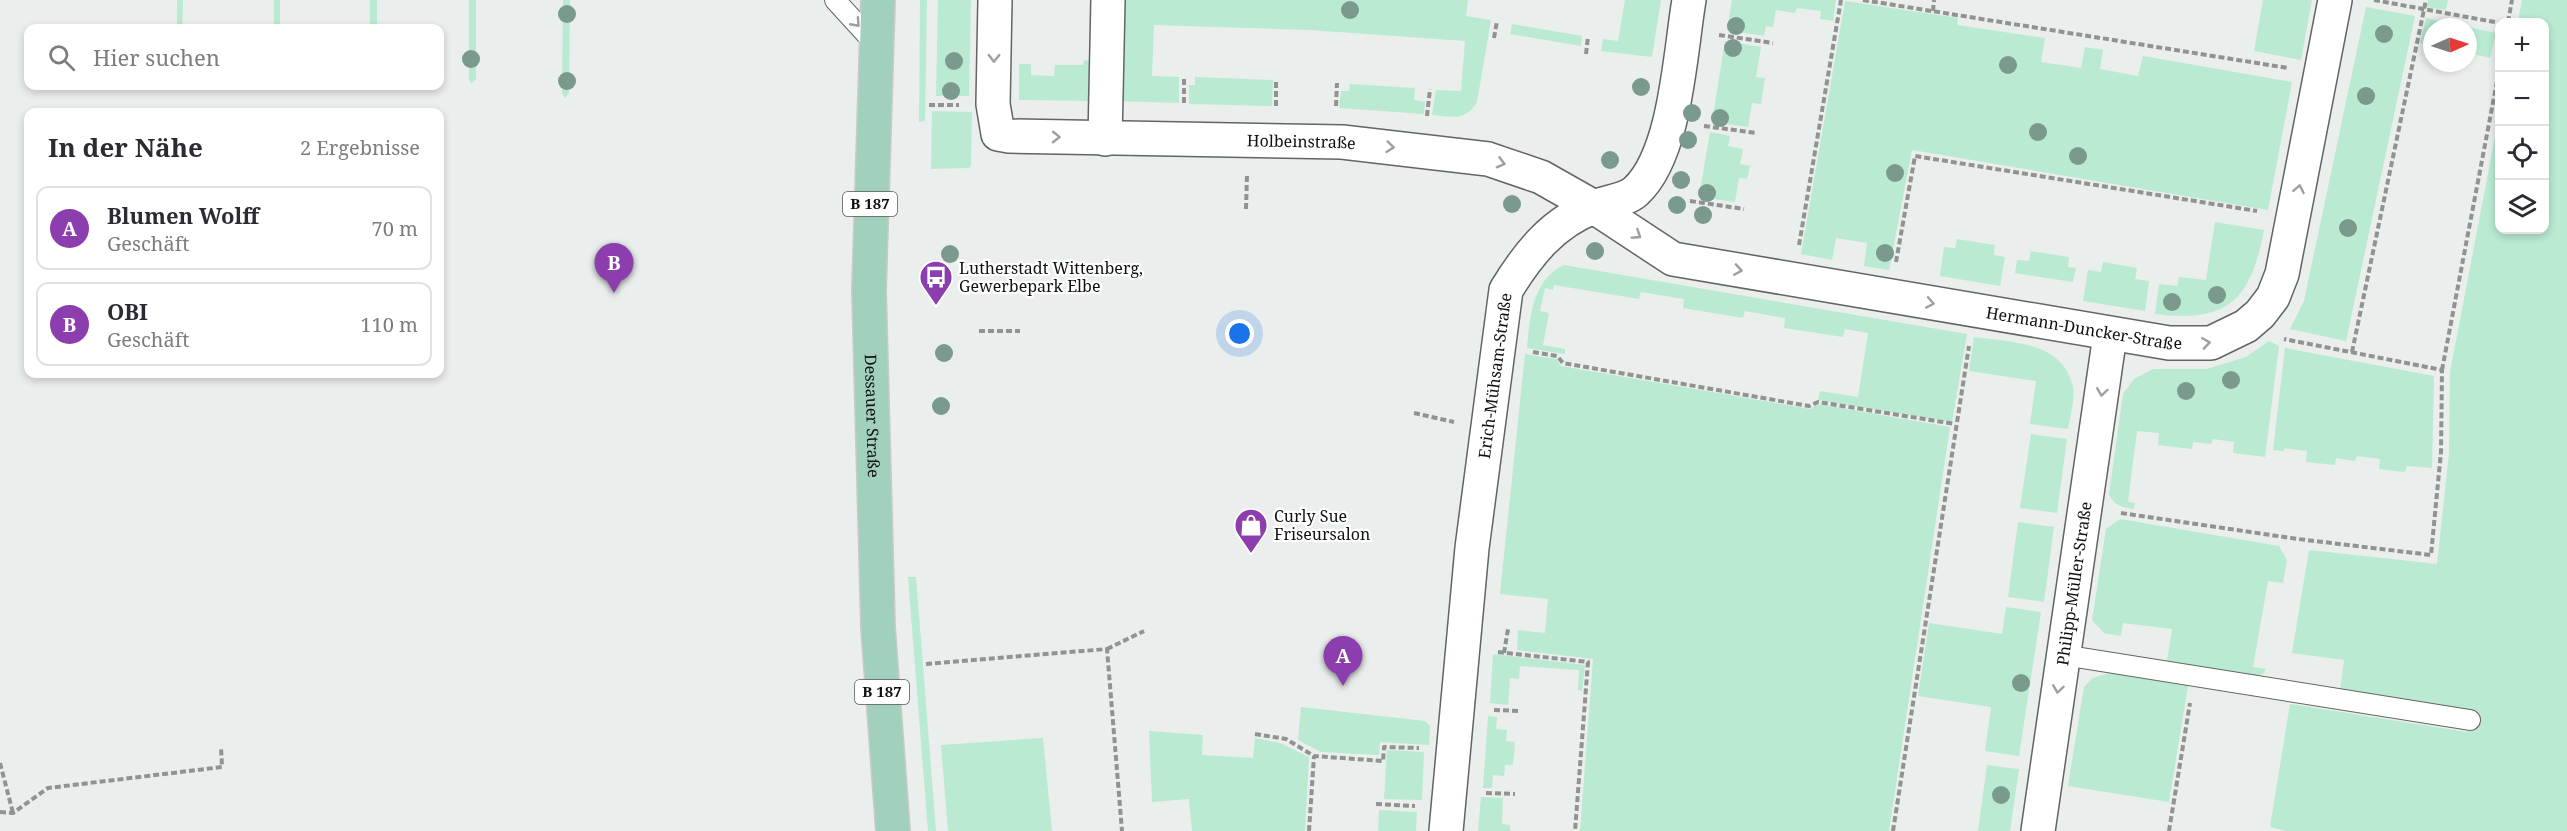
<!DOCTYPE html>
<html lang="de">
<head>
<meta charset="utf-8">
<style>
  :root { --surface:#fff; --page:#f7f7f7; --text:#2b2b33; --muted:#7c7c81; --line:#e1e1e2; --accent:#8c3dae }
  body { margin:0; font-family:"Noto Serif",serif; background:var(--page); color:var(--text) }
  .controls { position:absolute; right:18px; top:18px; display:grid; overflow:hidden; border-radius:12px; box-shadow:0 3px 9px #0003 }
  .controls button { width:54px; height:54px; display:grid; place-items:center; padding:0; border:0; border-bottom:2px solid var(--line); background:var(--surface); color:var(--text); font:30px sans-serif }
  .compass { position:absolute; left:2423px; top:18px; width:54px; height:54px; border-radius:50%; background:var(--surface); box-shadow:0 3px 9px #0003; rotate:87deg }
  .you { position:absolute; left:1240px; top:334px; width:21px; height:21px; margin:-15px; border:4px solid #fff; border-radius:50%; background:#1a73e8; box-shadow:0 0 0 9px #1a73e833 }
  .badge { display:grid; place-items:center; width:39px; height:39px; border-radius:50%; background:var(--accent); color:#fff; font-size:20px; font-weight:700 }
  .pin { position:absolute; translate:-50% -50px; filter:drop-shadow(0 2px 3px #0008) }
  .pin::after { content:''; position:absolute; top:32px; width:21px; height:18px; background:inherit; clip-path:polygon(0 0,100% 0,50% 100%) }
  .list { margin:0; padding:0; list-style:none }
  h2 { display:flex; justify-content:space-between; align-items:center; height:78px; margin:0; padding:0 24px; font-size:26px }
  h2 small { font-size:20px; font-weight:400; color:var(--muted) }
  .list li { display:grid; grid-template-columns:39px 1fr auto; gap:18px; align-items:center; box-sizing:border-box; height:84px; margin:0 12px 12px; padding:0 12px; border:2px solid var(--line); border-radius:12px }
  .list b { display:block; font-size:22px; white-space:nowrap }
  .list p { margin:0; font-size:20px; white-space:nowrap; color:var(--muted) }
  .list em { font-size:20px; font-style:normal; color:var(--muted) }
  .icon { flex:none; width:33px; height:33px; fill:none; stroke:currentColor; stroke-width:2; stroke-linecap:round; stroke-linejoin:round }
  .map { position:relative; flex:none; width:2567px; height:831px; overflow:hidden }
  .search { position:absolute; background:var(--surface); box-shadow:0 3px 9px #0003; left:24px; top:24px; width:420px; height:66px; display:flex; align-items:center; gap:15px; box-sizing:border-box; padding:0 21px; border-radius:12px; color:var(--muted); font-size:22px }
  .panel { position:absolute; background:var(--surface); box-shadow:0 3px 9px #0003; left:24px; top:108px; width:420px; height:270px; border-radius:12px }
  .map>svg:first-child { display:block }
  .green { fill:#baead2 }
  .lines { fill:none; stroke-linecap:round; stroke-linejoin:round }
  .service-casing { stroke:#626563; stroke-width:22 }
  .minor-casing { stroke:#626563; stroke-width:36 }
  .primary-casing { stroke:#cacaca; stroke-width:36 }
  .path { stroke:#919392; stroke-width:4; stroke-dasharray:6 3; stroke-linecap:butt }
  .service { stroke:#fff; stroke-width:20 }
  .minor { stroke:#fff; stroke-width:33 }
  .primary { stroke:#a1d0bc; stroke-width:33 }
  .tree { fill:#7b9a8e }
  .oneway { stroke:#9f9f9f }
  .labels { text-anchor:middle; stroke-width:4.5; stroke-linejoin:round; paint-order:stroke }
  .shield { fill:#fff; stroke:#575858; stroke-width:1.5 }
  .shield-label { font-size:15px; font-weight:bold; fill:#0f1010 }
  .street-label { font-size:16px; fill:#0f1010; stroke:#fff }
  .poi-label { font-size:16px; fill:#0f1010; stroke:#fff; text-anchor:start }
</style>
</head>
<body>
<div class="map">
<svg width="2567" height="831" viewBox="0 0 2567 831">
  <rect width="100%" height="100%" fill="#eaeeec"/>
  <g class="green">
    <polygon points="177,0 183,0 182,28 177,28"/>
    <rect x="274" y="0" width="6" height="28"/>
    <rect x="370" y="0" width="7" height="28"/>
    <polygon points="469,0 476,0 476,79 471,84 469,79"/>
    <polygon points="563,0 570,0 569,93 565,98 562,93"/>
    <polygon points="920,0 927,0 925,121 919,122"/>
    <polygon points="938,0 971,0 969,96 936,96"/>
    <path d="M1117 0H1468L1466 16 1491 20 1477 102C1466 121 1452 117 1432 115L1436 90 1461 91 1465 41 1310 30 1154 25 1152 76 1179 77V103L1115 101Z"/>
    <polygon points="1625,0 1661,0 1652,57 1601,51 1603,39 1618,41"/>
    <polygon points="1732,0 1836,0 1833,21 1820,19 1821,11 1797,8 1795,13 1776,10 1773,27 1766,26 1764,36 1727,30"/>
    <polygon points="2263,0 2312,0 2301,60 2254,51"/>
    <polygon points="2428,0 2448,0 2446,10 2427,7"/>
    <polygon points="2522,0 2567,0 2567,831 2286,831 2270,827 2290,704 2467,732 2471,714 2340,691 2344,660 2292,653 2309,550 2437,564 2449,453 2450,372 2499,116 2500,230 2544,230 2544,22 2518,22"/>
    <polygon points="1845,1 1958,18 1957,25 2045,38 2041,62 2081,68 2085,47 2103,50 2100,69 2138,76 2143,56 2292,82 2268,210 1912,150 1889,270 1864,266 1867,243 1836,238 1832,260 1801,254"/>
    <polygon points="2366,7 2415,16 2346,341 2290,329 2304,301"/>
    <polygon points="2426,18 2496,33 2490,58 2468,53 2468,27 2432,27 2432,46 2420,43"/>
    <polygon points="1512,24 1582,36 1581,46 1510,34"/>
    <polygon points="1725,41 1761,47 1756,77 1765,78 1761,104 1752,103 1748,127 1712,122"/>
    <polygon points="1084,60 1090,61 1090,101 1019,100 1019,64 1031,64 1031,75 1054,76 1055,65 1083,65"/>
    <polygon points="1195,77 1273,80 1272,106 1189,104 1189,85 1195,85"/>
    <polygon points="1350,84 1415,88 1414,100 1425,102 1424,114 1339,108 1341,91 1349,91"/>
    <polygon points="932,111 972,112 971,165 969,168 931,169"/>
    <polygon points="1710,132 1730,136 1728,146 1743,149 1740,164 1750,166 1747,179 1739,178 1735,202 1699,197"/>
    <path d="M2215 222 2264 230C2251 300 2228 323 2155 314L2159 284 2177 286 2179 277 2206 280Z"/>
    <polygon points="1957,239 1995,245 1994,255 2005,257 2000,286 1940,276 1944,247 1955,248"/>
    <polygon points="2031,251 2069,257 2068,267 2076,268 2073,282 2015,273 2017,260 2029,261"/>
    <polygon points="2103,262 2137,268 2135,279 2149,281 2145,311 2083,301 2088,270 2101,272"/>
    <path d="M1564 265 1967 334 1952 422 1818 400 1820 391 1858 397 1868 333 1845 329 1843 337 1784 328 1785 318 1745 311 1743 318 1683 308 1684 299 1641 292 1639 299 1554 285 1553 290 1545 288 1540 311 1549 313 1543 345 1565 349V354L1527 348C1530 317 1532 280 1564 265Z"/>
    <path d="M1974 337C2011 342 2065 342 2073 388 2075 400 2070 417 2068 429L2030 424 2036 381 1969 371Z"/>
    <path d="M2269 341 2279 346 2265 457 2233 453 2234 442 2213 439 2211 444 2193 442 2192 449 2158 445 2159 433 2137 431 2128 502 2135 503 2134 509C2122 507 2114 506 2109 494L2123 394 2134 379 2153 369H2207L2246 357Z"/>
    <polygon points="2285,348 2434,376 2432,468 2407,466 2405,472 2379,469 2380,459 2357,456 2355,461 2336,458 2335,465 2306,462 2307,451 2285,448 2283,451 2273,450"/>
    <polygon points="1525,354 1556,359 1561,366 1810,409 1818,404 1950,427 1889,831 1580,831 1593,659 1517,650 1518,630 1545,633 1548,599 1500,594"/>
    <polygon points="2031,434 2067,439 2057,513 2020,508"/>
    <polygon points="2120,519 2279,546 2287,560 2283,583 2268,581 2253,667 2266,669 2263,674 2252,676 2167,661 2172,629 2123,623 2121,636 2104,633 2092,620 2106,529"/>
    <polygon points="2018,522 2054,527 2044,602 2008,597"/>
    <polygon points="908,577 916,577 936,831 928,831"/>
    <polygon points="2006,607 2041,612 2019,756 1985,751 1991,707 1918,696 1929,623 2002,634"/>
    <polygon points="1493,654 1585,665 1582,691 1578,690 1579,670 1520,666 1519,679 1510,678 1508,705 1490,703"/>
    <polygon points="2110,673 2188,686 2169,802 2068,786 2084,687 2093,678"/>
    <polygon points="1301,707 1425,721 1430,726 1429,745 1380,742 1379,755 1321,752 1298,740"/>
    <polygon points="1488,716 1497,717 1496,729 1507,730 1506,741 1515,742 1513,765 1505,765 1504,776 1493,775 1492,788 1483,788"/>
    <polygon points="1149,731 1203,735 1202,755 1253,758 1255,738 1280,743 1309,757 1305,831 1192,831 1189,799 1152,802"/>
    <polygon points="1043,738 1052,831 948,831 941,745"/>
    <polygon points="1387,750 1424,752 1422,800 1384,799"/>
    <polygon points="1987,765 2019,769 2010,831 1978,831"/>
    <polygon points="1481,797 1503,798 1502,824 1510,825 1510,831 1478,831"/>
    <polygon points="1379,810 1417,812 1416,831 1378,831"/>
  </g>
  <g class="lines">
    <defs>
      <g id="service">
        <polyline points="835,0 877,46"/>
        <polyline points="2063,655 2470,720"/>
      </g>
      <g id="minor">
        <path id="s1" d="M995 0 993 104 998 134 1009 136 1342 142 1488 159 1541 177 1594 207 1673 259 2169 343H2211L2246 326 2260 314 2273 297 2282 274 2335 0"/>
        <polyline points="1105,139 1108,0"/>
        <path id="s2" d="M1446 831 1472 548 1506 290C1528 254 1553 222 1594 207 1606 202 1627 200 1636 191 1676 154 1680 53 1689 0"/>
        <path id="s3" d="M2038 831 2110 335"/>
      </g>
      <g id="primary">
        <path id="s4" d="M878 0 869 290 878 627 893 831"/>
      </g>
    </defs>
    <use href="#service" class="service-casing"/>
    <use href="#minor" class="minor-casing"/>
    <use href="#primary" class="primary-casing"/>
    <g class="path">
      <polyline points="1863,0 2288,68"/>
      <polyline points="2374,0 2500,23"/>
      <polyline points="1933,11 1934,0"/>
      <polyline points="2508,22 2512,0"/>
      <polyline points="1719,35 1773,43"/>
      <polyline points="1494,38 1497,21"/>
      <polyline points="1586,54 1588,37"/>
      <polyline points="1184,103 1184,77"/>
      <polyline points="929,105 959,105"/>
      <polyline points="1276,106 1276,80"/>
      <polyline points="1336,106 1337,83"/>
      <polyline points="1427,116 1430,89"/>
      <polyline points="1704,126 1757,133"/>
      <polyline points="1690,201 1744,209"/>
      <polyline points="1246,209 1247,175"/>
      <polyline points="1799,245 1841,0"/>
      <polyline points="1896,262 1915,156 2257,211"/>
      <polyline points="979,331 1020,331"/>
      <polyline points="1533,352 1557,356 1563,363 1809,406 1818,402 1955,424"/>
      <polyline points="2352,352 2426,0"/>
      <polyline points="2442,370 2500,66"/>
      <polyline points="1414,413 1454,422"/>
      <polyline points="2121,513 2298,539 2431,555 2441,452 2442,370 2284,339"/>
      <polyline points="1107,649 1144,631"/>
      <polyline points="1498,652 1588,662 1575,831"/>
      <polyline points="1504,653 1508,629"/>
      <polyline points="926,664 1107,649 1122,831"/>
      <polyline points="1494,710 1520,711"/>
      <polyline points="1255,734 1286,739 1314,756 1383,761 1384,747 1419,748"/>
      <polyline points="0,763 13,813"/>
      <polyline points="1486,793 1515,794"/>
      <polyline points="1376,804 1415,806"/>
      <polyline points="0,812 13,813 48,788 222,767 221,747"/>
      <polyline points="1309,831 1314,756"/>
      <polyline points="1893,831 1969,346"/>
      <polyline points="2169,831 2190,703"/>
    </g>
    <use href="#service" class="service"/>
    <use href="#minor" class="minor"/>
    <use href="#primary" class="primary"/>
  </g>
  <g class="tree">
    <circle cx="1350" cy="10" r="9"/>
    <circle cx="567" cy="14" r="9"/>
    <circle cx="1736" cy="26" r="9"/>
    <circle cx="2384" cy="34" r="9"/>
    <circle cx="1733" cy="48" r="9"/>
    <circle cx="471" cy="59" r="9"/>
    <circle cx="954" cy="61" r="9"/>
    <circle cx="2008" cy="65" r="9"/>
    <circle cx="567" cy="81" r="9"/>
    <circle cx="1641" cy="87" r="9"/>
    <circle cx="951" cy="91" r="9"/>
    <circle cx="2366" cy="96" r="9"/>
    <circle cx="1692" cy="113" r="9"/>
    <circle cx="1720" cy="118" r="9"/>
    <circle cx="2038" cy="132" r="9"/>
    <circle cx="1688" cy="140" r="9"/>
    <circle cx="2078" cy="156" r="9"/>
    <circle cx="1610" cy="160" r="9"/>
    <circle cx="1895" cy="173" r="9"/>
    <circle cx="1681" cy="180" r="9"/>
    <circle cx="1707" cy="193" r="9"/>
    <circle cx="1512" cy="204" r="9"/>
    <circle cx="1677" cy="205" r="9"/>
    <circle cx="1703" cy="215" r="9"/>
    <circle cx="2348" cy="228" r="9"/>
    <circle cx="1595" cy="251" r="9"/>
    <circle cx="1885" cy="253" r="9"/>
    <circle cx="950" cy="254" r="9"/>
    <circle cx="2217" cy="295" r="9"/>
    <circle cx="2172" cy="302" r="9"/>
    <circle cx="944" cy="353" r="9"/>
    <circle cx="2231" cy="380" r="9"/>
    <circle cx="2186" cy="391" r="9"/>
    <circle cx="941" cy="406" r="9"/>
    <circle cx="2021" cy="683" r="9"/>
    <circle cx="2001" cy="795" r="9"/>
  </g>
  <defs><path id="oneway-chevron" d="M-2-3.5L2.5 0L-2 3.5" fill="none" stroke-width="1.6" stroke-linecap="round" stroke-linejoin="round" transform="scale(1.5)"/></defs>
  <g class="oneway">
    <use href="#oneway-chevron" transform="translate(856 23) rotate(48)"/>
    <use href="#oneway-chevron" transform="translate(994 58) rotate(91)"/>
    <use href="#oneway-chevron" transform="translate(1056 137) rotate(1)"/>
    <use href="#oneway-chevron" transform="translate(1390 147) rotate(6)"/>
    <use href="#oneway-chevron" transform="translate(1501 163) rotate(14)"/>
    <use href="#oneway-chevron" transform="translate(2299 189) rotate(-79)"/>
    <use href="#oneway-chevron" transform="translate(1637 235) rotate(33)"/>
    <use href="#oneway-chevron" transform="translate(1738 270) rotate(9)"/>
    <use href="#oneway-chevron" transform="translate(1930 303) rotate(11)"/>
    <use href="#oneway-chevron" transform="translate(2206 343) rotate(-9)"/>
    <use href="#oneway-chevron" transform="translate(2102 392) rotate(98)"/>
    <use href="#oneway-chevron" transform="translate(2058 689) rotate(98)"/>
  </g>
  <defs>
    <symbol id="bus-pin" viewBox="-11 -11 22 30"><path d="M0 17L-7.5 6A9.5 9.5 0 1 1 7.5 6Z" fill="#8c3dae" stroke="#fff"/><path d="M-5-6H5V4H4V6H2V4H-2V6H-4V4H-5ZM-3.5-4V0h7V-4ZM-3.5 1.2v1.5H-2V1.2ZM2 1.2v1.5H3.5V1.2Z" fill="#fff"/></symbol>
    <symbol id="shop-pin" viewBox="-11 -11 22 30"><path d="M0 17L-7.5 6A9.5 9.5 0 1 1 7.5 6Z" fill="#8c3dae" stroke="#fff"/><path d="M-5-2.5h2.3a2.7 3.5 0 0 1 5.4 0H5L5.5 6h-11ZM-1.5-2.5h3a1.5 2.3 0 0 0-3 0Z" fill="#fff"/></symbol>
  </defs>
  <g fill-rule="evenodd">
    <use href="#bus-pin" x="917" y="258" width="38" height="52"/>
    <use href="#shop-pin" x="1232" y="506" width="38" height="52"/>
  </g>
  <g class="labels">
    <g class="shield">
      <rect x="843" y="192" width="54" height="24" rx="4.5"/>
      <rect x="855" y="680" width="54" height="24" rx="4.5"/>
    </g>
    <g class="shield-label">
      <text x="870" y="209">B 187</text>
      <text x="882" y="697">B 187</text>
    </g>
    <g class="street-label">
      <text dy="6" stroke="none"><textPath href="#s1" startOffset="438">Holbeinstraße</textPath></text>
      <text dy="6" stroke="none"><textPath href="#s1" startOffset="1254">Hermann-Duncker-Straße</textPath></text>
      <text dy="6" stroke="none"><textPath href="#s2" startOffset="458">Erich-Mühsam-Straße</textPath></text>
      <text dy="6" stroke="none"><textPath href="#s4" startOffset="416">Dessauer Straße</textPath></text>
      <text dy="6" stroke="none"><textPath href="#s3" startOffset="250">Philipp-Müller-Straße</textPath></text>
    </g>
    <g class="poi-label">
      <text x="959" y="274">Lutherstadt Wittenberg,<tspan x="959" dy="18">Gewerbepark Elbe</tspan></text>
      <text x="1274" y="522">Curly Sue<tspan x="1274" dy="18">Friseursalon</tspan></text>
    </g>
  </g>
</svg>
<div class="controls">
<button>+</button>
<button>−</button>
<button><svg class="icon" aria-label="locate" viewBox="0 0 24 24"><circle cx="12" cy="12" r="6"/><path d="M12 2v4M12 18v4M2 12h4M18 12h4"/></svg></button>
<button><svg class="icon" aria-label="layers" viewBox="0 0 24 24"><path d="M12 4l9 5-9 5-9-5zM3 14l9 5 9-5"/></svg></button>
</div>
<svg class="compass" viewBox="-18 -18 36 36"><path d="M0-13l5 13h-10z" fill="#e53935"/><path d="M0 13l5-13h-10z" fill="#7c7c81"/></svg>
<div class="you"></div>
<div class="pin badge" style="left:1343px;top:686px">A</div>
<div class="pin badge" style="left:614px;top:293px">B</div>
<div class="search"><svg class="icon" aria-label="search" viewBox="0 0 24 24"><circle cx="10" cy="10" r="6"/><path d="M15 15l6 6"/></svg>Hier suchen</div>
<section class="panel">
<h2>In der Nähe<small>2 Ergebnisse</small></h2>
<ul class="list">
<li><span class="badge">A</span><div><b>Blumen Wolff</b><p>Geschäft</p></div><em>70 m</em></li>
<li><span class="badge">B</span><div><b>OBI</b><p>Geschäft</p></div><em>110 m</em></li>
</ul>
</section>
</div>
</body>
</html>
